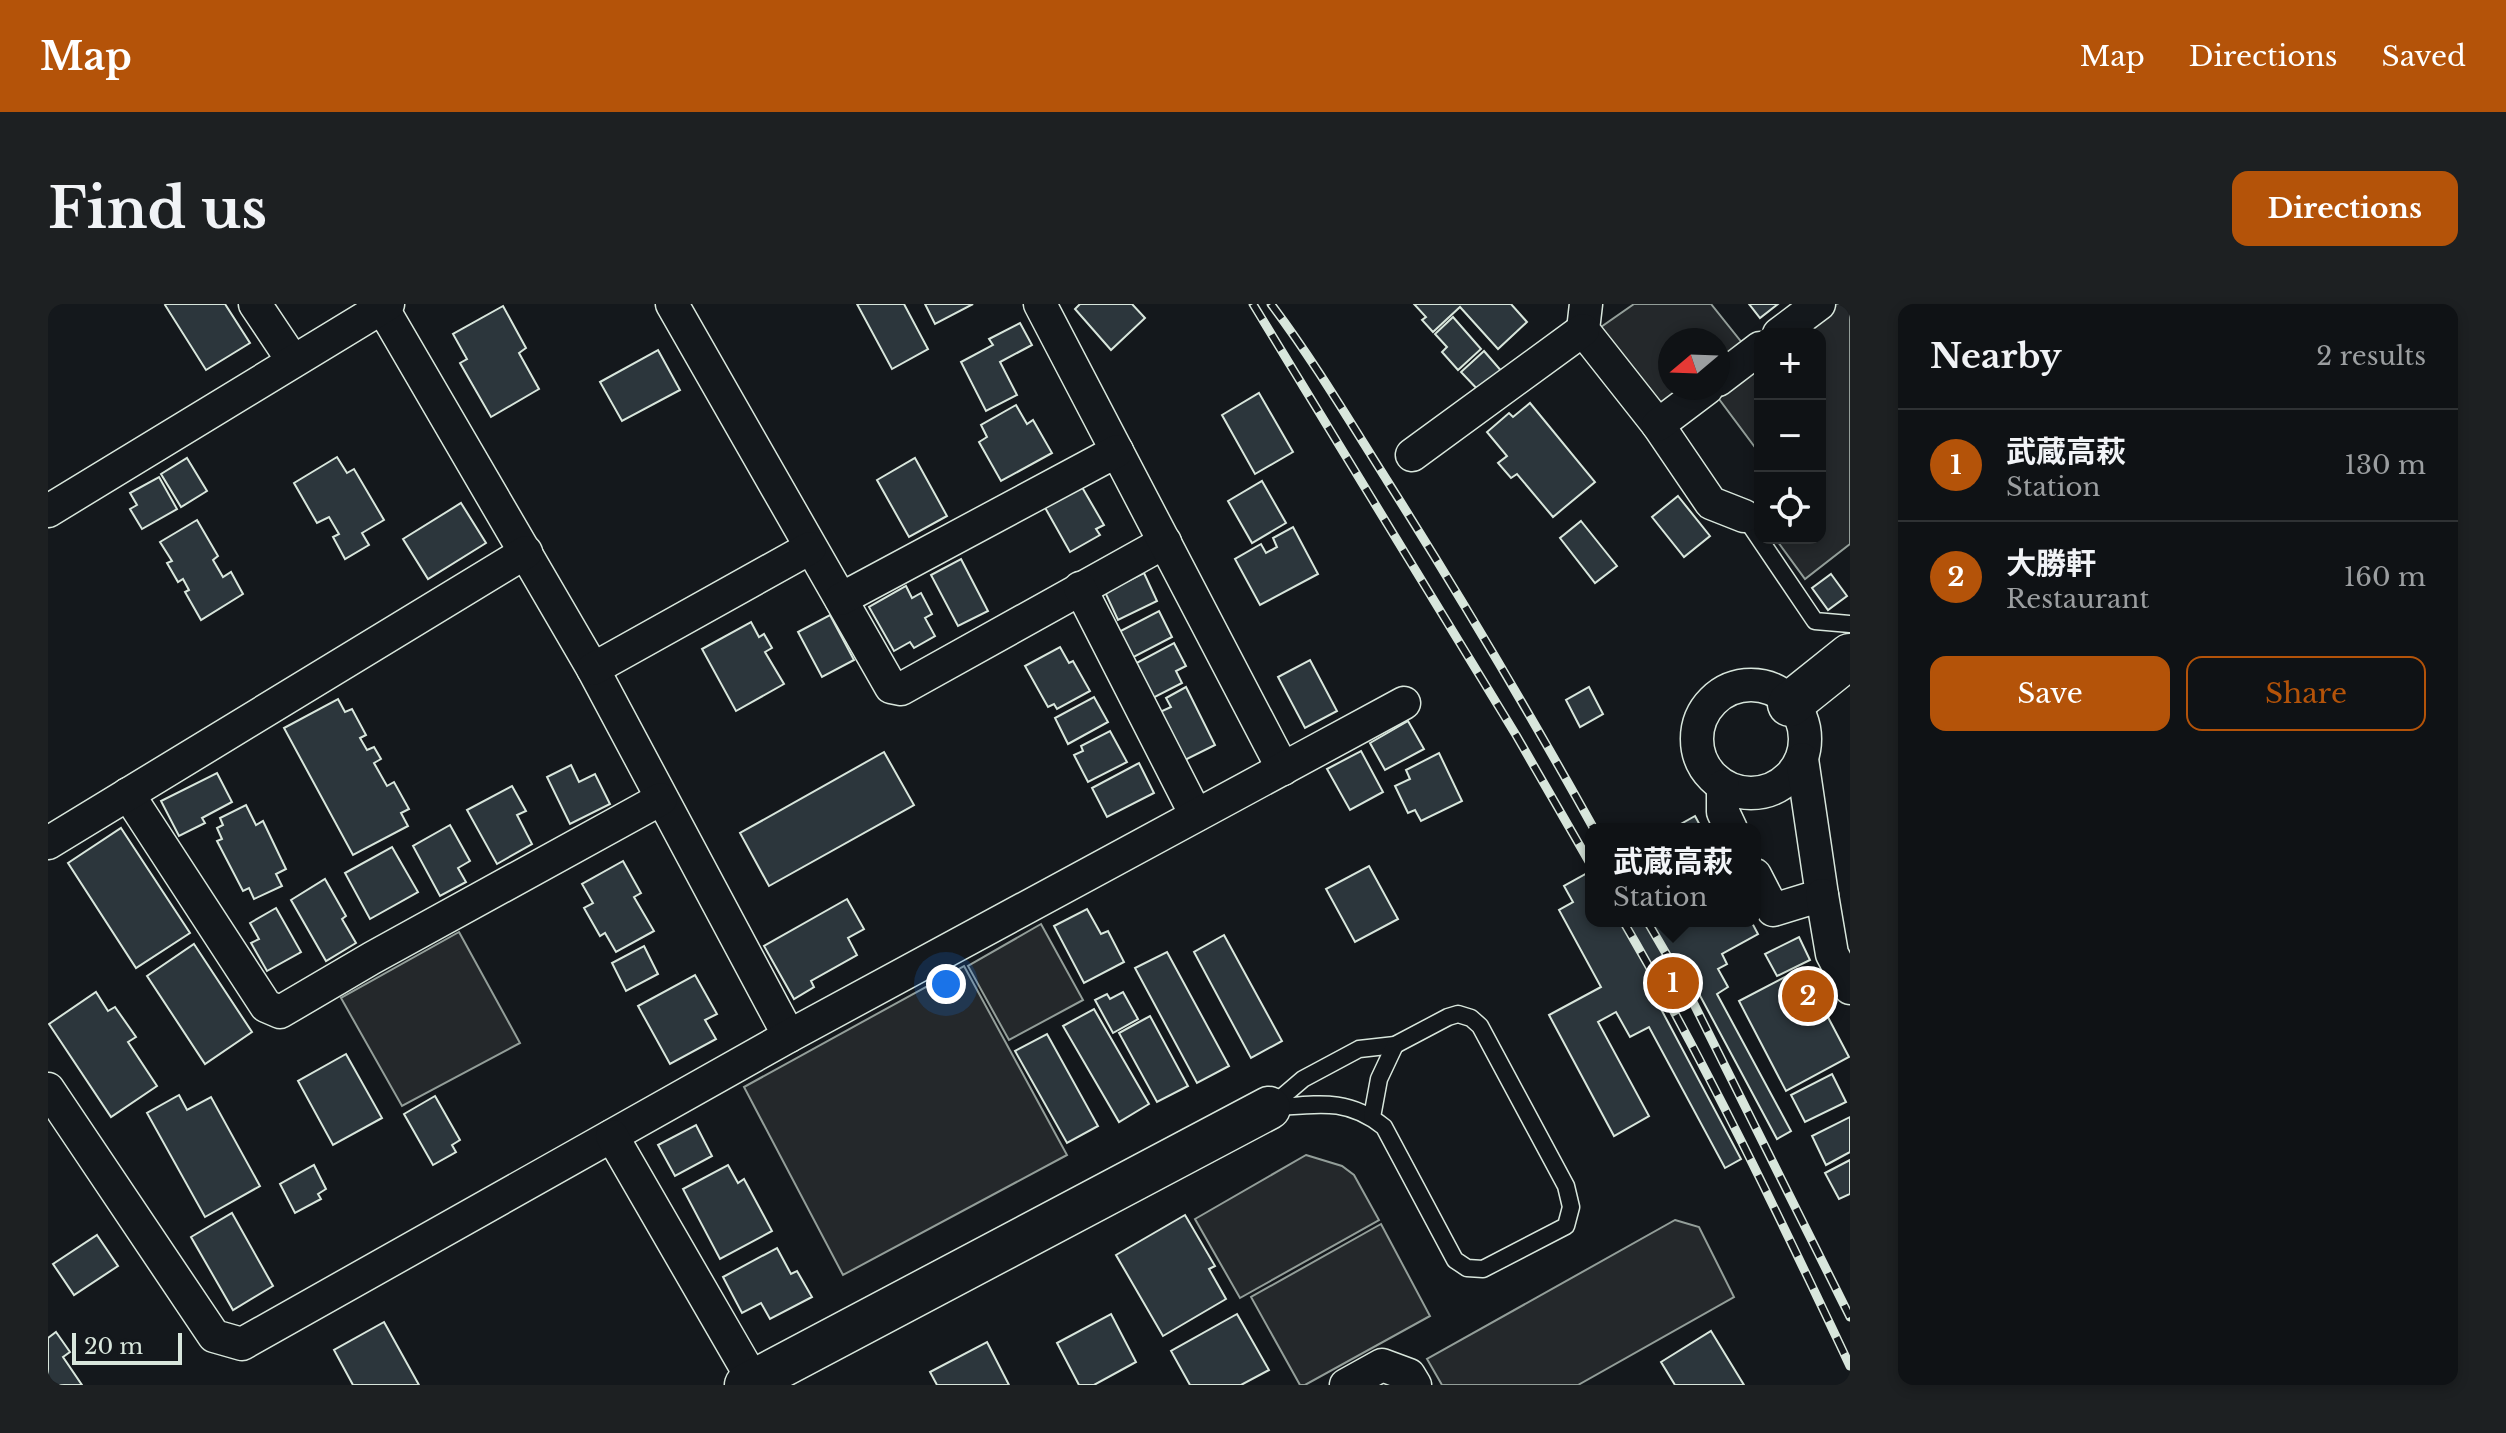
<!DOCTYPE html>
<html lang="en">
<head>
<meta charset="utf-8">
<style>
  :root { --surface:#0f1215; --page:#1d2022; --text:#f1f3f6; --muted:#9b9ea0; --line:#2f3234; --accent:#b45309 }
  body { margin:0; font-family:"Libre Baskerville","Noto Sans JP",serif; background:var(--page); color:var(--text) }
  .controls { position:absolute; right:24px; top:24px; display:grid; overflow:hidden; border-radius:16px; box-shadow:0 4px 12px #0003 }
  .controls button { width:72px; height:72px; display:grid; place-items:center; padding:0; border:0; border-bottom:2px solid var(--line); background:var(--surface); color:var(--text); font:40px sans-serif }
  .compass { position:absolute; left:1610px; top:24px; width:72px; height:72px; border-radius:50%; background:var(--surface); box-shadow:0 4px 12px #0003; rotate:251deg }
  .scale { position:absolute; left:24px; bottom:20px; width:110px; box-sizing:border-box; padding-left:8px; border:4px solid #d8e6dc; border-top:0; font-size:22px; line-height:28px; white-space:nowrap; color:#d8e6dc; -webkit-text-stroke:6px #14181c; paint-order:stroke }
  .you { position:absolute; left:898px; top:680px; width:28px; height:28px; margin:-20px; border:6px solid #fff; border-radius:50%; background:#1a73e8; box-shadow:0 0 0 12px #1a73e833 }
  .badge { display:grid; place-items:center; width:52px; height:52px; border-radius:50%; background:var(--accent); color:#fff; font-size:26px; font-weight:700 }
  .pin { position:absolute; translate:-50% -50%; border:4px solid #fff; box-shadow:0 2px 8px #0006 }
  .popup { position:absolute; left:1537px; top:519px; width:176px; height:104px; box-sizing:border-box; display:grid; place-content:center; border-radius:16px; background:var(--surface); filter:drop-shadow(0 2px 6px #0005); font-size:26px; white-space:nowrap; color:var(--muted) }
  .popup b { font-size:30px; color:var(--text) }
  .popup::after { content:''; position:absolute; left:50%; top:100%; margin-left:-16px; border:16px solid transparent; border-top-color:var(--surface) }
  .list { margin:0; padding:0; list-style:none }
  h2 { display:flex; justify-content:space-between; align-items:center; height:104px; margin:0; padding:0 32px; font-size:34px }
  h2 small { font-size:26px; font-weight:400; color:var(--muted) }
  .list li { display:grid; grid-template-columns:52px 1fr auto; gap:24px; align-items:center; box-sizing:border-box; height:112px; padding:0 32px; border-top:2px solid var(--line) }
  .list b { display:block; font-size:30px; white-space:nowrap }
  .list p { margin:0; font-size:26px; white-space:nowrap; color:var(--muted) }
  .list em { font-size:26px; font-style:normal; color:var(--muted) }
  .actions { display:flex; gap:16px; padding:24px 32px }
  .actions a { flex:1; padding:18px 0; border:2px solid var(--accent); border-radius:16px; text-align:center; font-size:28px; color:var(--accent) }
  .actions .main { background:var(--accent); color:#fff }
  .icon { flex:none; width:44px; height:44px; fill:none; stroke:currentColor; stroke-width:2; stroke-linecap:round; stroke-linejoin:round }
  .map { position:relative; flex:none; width:1802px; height:1081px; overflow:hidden; border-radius:16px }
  header { display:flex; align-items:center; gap:48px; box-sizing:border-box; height:112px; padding:0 40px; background:var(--accent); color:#fff }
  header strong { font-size:38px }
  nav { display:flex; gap:44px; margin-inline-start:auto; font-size:28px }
  .intro { display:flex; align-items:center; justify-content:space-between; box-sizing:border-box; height:192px; padding:0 48px }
  h1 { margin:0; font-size:56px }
  .button { padding:20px 36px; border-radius:16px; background:var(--accent); color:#fff; font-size:28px; font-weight:700 }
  main { display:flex; gap:48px; padding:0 48px }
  aside { flex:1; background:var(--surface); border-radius:16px; box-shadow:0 4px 12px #0003 }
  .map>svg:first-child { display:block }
  .parking { fill:#24282b; stroke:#939e99; stroke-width:2 }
  .building { fill:#2c363c; stroke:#d8e6dc; stroke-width:2 }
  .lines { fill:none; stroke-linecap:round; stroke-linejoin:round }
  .service-casing { stroke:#d8e6dc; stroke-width:19 }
  .minor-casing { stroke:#d8e6dc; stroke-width:35 }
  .tertiary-casing { stroke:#d8e6dc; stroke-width:45 }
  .secondary-casing { stroke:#d8e6dc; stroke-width:47 }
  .service { stroke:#14181c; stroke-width:16 }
  .minor { stroke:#14181c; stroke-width:32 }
  .tertiary { stroke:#14181c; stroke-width:42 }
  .secondary { stroke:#14181c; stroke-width:44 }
  .rail-casing { stroke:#d8e6dc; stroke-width:9 }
  .rail { stroke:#14181c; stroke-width:6; stroke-dasharray:18; stroke-linecap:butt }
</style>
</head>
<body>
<header>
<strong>Map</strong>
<nav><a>Map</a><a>Directions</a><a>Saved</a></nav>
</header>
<div class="intro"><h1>Find us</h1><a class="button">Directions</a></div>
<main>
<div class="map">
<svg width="1802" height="1081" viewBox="0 0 1802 1081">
  <rect width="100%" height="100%" fill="#14181c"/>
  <g class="parking">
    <polygon points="1586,0 1663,0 1695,40 1670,60 1670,36 1622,36 1622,84 1638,84 1620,98 1603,98 1554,36 1553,23"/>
    <polygon points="1786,0 1802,0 1802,240 1757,275 1727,234 1772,234 1772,30 1746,30"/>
    <polygon points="1712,57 1712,150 1668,91"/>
    <polygon points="993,620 1035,696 961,736 920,662"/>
    <polygon points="411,628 472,739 354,802 293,694"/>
    <polygon points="916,662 1019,851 795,971 696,783"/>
    <polygon points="1258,851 1294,862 1306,871 1331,916 1192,994 1147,915"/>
    <polygon points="1627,916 1651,923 1686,993 1530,1081 1394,1081 1379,1055"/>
    <polygon points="1333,920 1382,1012 1257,1081 1252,1081 1203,993"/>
  </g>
  <g class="building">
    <polygon points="118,0 177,0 202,39 158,66 117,1"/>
    <polygon points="809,0 856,0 880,45 844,65"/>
    <polygon points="877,0 925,0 887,20"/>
    <polygon points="1032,0 1084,0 1097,14 1063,46 1027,5"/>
    <polygon points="1366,0 1463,0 1479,18 1450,45 1412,3 1385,28 1374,16 1378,13"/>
    <polygon points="1701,0 1730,0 1712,14"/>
    <polygon points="455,2 478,44 471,49 491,85 443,113 412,59 419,55 405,30"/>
    <polygon points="1405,13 1433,45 1410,66 1394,48 1399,43 1387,30"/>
    <polygon points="972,19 984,41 952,58 969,91 938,107 913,58 945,41 941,35"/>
    <polygon points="610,46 632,86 574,117 552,78"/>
    <polygon points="1436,47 1455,69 1433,89 1413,68"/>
    <polygon points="1211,89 1245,148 1207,170 1174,111"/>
    <polygon points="1482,99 1547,178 1505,213 1469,170 1463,174 1450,159 1459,152 1439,128 1461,109 1465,113"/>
    <polygon points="968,101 979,120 985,116 1004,149 953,177 931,138 939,133 933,121"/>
    <polygon points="289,153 299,169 306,165 336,216 314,229 321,241 297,255 285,233 291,230 281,213 269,219 246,179"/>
    <polygon points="139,154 159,187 133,203 113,170"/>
    <polygon points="867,154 899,212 861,233 829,176"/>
    <polygon points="111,173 129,205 94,225 82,205 89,201 82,189"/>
    <polygon points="1214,177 1238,219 1204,239 1180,197"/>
    <polygon points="1031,178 1056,221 1048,225 1052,231 1022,248 995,200"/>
    <polygon points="1630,192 1662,232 1636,253 1604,213"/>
    <polygon points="413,199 438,239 380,275 355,235"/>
    <polygon points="149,216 170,252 165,256 175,273 183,268 195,290 153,316 137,288 141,286 135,275 130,278 119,259 124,257 112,238"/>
    <polygon points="1533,217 1569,262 1547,279 1512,234"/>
    <polygon points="1245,223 1270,270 1212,301 1187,255 1213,240 1218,249 1229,243 1225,234"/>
    <polygon points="913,255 940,307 910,322 883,271"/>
    <polygon points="1096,269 1109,297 1070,316 1057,288"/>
    <polygon points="1783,270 1799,292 1780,306 1764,284"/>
    <polygon points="858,282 864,294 873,289 884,310 877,314 887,332 866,344 862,338 846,347 821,303"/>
    <polygon points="1111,307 1124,333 1078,357 1065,331"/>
    <polygon points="782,311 806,356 774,373 750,328"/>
    <polygon points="703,318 711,333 716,330 724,344 717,348 736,380 688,407 654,345"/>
    <polygon points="1126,339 1138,362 1128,367 1134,379 1099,397 1081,363"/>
    <polygon points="1012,343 1021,359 1025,357 1042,387 1009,405 1006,400 1000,403 977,362"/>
    <polygon points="1262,356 1289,407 1257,424 1230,373"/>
    <polygon points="1138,383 1167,441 1137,456 1112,408 1123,403 1118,394"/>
    <polygon points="1541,383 1555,410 1532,423 1518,396"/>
    <polygon points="1046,393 1060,418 1020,440 1007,414"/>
    <polygon points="290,395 297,408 304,405 318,431 312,434 319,446 326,443 333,455 326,459 339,482 346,478 361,505 353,509 360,522 305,551 236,424"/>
    <polygon points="1360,417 1376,445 1337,466 1322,439"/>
    <polygon points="1062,427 1079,458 1040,478 1026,451 1035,447 1033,442"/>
    <polygon points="1313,447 1335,488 1302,506 1279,465"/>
    <polygon points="836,448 866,501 721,582 692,529"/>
    <polygon points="1391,449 1414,497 1373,517 1367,506 1360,509 1347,482 1362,475 1358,466"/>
    <polygon points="1091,459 1106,489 1059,513 1044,484"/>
    <polygon points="523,461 531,478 547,470 562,500 522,520 499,473"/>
    <polygon points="169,469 184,498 154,514 157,519 131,532 113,497"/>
    <polygon points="464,482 478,507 469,511 484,540 449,560 419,506"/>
    <polygon points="198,501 208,521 215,517 238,565 228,570 234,582 206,595 201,584 195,587 169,537 174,535 169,524 175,521 172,514"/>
    <polygon points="1647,512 1654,525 1623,525 1629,522"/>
    <polygon points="402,521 422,557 410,564 418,578 392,592 365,542"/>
    <polygon points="73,524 142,629 88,664 20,559"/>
    <polygon points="344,543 370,588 322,615 297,569"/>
    <polygon points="575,557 593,589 586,593 606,627 568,648 557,629 552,632 536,604 545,599 534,580"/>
    <polygon points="1321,562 1350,615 1307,638 1278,585"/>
    <polygon points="1543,567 1543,617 1703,617 1710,630 1674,650 1679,660 1670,665 1680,683 1669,690 1743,827 1729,835 1649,686 1613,705 1693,855 1677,864 1601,723 1582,733 1568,708 1550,718 1601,812 1566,832 1501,711 1553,683 1511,606 1525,598 1516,582"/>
    <polygon points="277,575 298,612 294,615 308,639 278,657 243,596"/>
    <polygon points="799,595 816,625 800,634 809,651 763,677 766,683 746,695 716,642"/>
    <polygon points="228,604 253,648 219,667 203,639 211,635 202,619"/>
    <polygon points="1039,605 1053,630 1060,627 1076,658 1036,679 1006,622"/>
    <polygon points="1176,631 1234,737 1203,754 1146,648"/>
    <polygon points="1751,633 1762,656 1729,672 1717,650"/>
    <polygon points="146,640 204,728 157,760 99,672"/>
    <polygon points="596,642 610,670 578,687 564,659"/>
    <polygon points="1119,648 1181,762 1149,779 1087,664"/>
    <polygon points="1754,664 1801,753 1738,787 1691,697"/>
    <polygon points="647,671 669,710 657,716 668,735 622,760 590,702"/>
    <polygon points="48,688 60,707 67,703 88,733 80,738 109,782 63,813 1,720"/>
    <polygon points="1075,688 1090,715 1065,729 1047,696 1059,690 1062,695"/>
    <polygon points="1046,705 1101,800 1071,818 1015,722"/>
    <polygon points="1102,712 1140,782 1109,798 1071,729"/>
    <polygon points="999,730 1050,822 1019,839 967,747"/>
    <polygon points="298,750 334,814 285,841 250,777"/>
    <polygon points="1784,770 1798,798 1757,818 1743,791"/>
    <polygon points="131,791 139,806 163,793 212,882 157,913 99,809"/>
    <polygon points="387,792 412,836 404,841 408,848 385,861 356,810"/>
    <polygon points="1802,813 1802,848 1778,861 1764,832"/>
    <polygon points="648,821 664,852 627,872 610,841"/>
    <polygon points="1802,856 1802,890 1791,895 1777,869"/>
    <polygon points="266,861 278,885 270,890 273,895 247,909 232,880"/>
    <polygon points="680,861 690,879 696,875 724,927 672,955 635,885"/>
    <polygon points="184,909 225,982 185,1006 143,933"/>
    <polygon points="1137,911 1167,962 1161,965 1178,995 1115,1032 1068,951"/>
    <polygon points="49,931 70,962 26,991 5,960"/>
    <polygon points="729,944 743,970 749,967 764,993 722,1015 713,999 694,1009 675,973"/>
    <polygon points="1063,1010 1088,1058 1046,1081 1031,1081 1009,1039"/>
    <polygon points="1189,1010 1221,1066 1193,1081 1142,1081 1123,1047"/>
    <polygon points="336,1018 371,1081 305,1081 286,1046"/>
    <polygon points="1663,1027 1696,1081 1627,1081 1613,1058"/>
    <polygon points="8,1028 22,1048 15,1053 34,1081 0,1081 0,1034"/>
    <polygon points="939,1038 961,1081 889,1081 882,1068"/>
  </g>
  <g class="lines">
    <defs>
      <g id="service">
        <polyline points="1696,212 1767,317 1802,320"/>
        <path d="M1410 710 1423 714 1432 722 1518 882 1523 903 1518 922 1435 965 1419 964 1407 956 1336 823C1298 792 1266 801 1221 804L1255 775 1311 745 1347 741 1400 713Z"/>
        <polyline points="1324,813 1331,775 1347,741"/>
      </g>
      <g id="minor">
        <polyline points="207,0 245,57"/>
        <polyline points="624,0 843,383 853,385 1117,238"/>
        <polyline points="992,0 1235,465"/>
        <polyline points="1538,0 1535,26 1610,121 1663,199 1696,212"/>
        <polyline points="334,3 545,365 741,732"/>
        <polyline points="1731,30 1771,0"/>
        <polyline points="1670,76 1712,44"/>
        <polyline points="1610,121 1659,84"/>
        <polyline points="1364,151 1535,26"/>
        <polyline points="0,207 340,0"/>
        <polyline points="1032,284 1148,511"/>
        <polyline points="793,295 1069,147"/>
        <polyline points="545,365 762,244"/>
        <circle cx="1703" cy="435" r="54"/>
        <polyline points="1675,482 1675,508 1683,525"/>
        <polyline points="80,490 218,702 232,708 324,654 613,495"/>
        <polyline points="0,539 478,248"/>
        <polyline points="1707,571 1725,606 1774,591 1754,455"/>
        <polyline points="1774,591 1784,650 1802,684"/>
        <polyline points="0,785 166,1032 194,1040 741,732 1356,399"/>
        <polyline points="564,832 708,1081"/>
        <polyline points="1298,1081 1334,1061 1361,1071 1367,1081"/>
      </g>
      <polyline id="tertiary" points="698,1081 1221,804"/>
      <polyline id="secondary" points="1742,400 1802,352"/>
    </defs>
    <use href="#service" class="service-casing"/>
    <use href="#minor" class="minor-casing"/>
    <use href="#tertiary" class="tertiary-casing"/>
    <use href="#secondary" class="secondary-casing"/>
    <use href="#service" class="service"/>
    <use href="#minor" class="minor"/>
    <use href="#tertiary" class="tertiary"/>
    <use href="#secondary" class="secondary"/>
    <defs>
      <g id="rail">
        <polyline points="1205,0 1468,431 1543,561"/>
        <path d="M1223 0C1266 57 1302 118 1340 178 1412 292 1481 408 1546 525"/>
        <path d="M1575 617C1659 761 1731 912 1802 1062"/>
        <polyline points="1599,617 1637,682 1802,1013"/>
      </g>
    </defs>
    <use href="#rail" class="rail-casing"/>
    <use href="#rail" class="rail"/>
  </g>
</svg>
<div class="controls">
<button>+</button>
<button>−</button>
<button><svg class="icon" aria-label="locate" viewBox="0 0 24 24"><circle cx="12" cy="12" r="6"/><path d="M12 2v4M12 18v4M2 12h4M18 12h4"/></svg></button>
</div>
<svg class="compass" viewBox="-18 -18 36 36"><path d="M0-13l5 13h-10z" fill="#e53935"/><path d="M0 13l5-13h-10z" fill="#9b9ea0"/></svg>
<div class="scale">20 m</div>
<div class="you"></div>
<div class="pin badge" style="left:1625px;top:679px">1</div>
<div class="popup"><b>武蔵高萩</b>Station</div>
<div class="pin badge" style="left:1760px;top:692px">2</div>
</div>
<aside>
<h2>Nearby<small>2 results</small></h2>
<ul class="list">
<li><span class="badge">1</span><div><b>武蔵高萩</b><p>Station</p></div><em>130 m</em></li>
<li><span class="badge">2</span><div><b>大勝軒</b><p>Restaurant</p></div><em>160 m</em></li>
</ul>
<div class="actions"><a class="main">Save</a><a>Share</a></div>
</aside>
</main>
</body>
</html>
